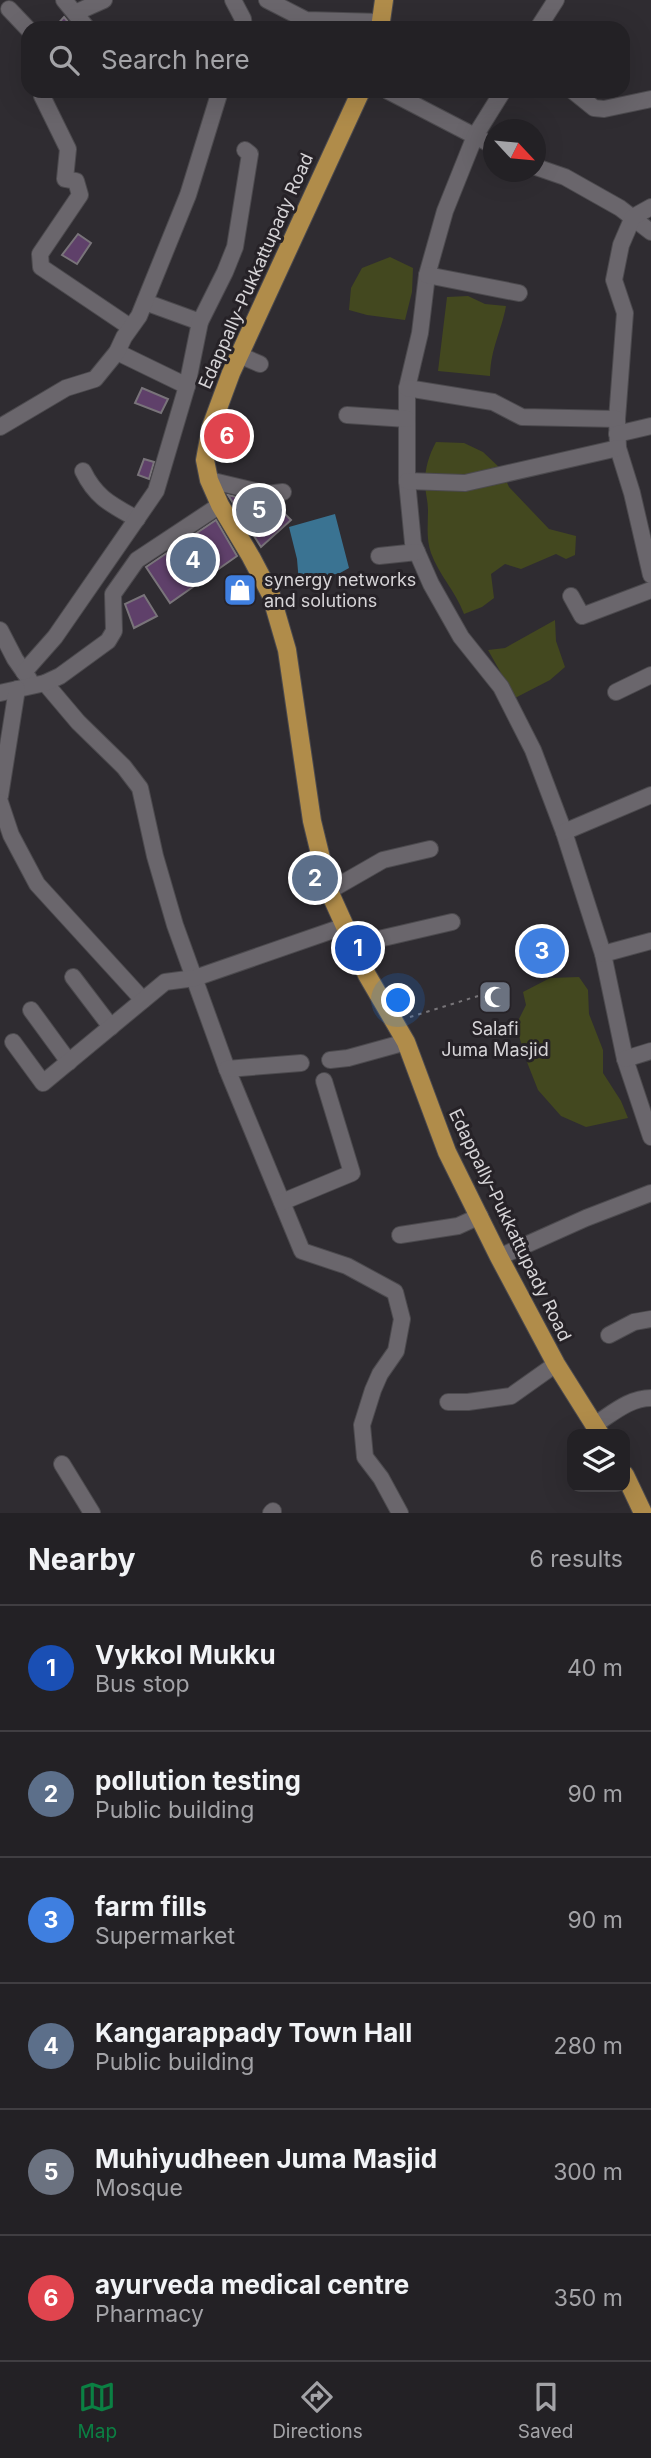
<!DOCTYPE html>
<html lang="en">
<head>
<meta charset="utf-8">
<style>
  :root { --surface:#232125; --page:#2f2e32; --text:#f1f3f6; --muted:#a3a3a7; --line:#403e42; --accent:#0b8043 }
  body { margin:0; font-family:Inter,sans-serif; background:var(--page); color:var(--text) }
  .controls { position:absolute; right:21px; bottom:21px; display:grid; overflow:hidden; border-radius:14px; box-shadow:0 7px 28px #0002 }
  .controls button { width:63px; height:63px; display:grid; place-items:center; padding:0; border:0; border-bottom:2px solid var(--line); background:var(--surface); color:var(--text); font:35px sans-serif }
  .compass { position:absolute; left:483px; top:119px; width:63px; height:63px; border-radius:50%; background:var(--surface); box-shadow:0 7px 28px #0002; rotate:116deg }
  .you { position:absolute; left:399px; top:1001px; width:24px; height:24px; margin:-18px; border:5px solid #fff; border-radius:50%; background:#1a73e8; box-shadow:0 0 0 10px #1a73e833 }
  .badge { display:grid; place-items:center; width:46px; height:46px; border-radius:50%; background:var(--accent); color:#fff; font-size:23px; font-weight:700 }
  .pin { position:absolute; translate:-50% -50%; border:4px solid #fff; box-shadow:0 2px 7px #0006 }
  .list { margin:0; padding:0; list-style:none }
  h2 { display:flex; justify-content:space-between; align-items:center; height:91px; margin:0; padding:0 28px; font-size:30px }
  h2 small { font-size:23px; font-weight:400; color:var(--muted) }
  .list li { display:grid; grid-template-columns:46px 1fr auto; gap:21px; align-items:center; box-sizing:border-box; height:126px; padding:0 28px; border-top:2px solid var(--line) }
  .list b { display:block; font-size:26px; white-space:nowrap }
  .list p { margin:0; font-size:23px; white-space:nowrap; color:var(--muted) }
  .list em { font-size:23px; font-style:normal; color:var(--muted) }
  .icon { flex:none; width:38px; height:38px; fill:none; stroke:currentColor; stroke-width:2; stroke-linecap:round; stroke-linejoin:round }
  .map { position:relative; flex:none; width:651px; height:1513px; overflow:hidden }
  .search { position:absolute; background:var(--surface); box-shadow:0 7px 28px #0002; left:21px; right:21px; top:21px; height:77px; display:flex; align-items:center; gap:18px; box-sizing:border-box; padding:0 24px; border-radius:21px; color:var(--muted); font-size:26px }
  .sheet { height:847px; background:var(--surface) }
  nav { display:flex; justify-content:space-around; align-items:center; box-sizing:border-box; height:98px; border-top:2px solid var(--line); background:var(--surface); font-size:19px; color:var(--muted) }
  nav a { display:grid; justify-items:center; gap:4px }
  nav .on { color:var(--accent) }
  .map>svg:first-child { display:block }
  .green { fill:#43481f }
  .water { fill:#3a7392 }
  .building { fill:#5f406a; stroke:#79747a; stroke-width:2 }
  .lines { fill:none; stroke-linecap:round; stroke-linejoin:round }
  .minor-casing { stroke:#4c4a4e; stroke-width:18 }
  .major-casing { stroke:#4c4a4e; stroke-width:20 }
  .path { stroke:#777478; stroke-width:2; stroke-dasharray:3.5 5; stroke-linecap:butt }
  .minor { stroke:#6a666c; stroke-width:16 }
  .major { stroke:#b08c4a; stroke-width:18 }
  .labels { text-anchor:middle; stroke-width:6; stroke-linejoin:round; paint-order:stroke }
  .street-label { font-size:18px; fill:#d6d4d7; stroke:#262227 }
  .poi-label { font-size:18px; fill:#d6d4d7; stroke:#262227; text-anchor:start }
</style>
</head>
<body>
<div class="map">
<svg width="651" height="1513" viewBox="0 0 651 1513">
  <rect width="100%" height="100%" fill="#2f2c31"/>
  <g class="green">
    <polygon points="390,257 413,268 412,292 405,320 367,315 349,310 351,288 362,268"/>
    <path d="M468 296 485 304 506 306C501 333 491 347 490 376L438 371 447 297Z"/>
    <path d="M436 442 464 443 483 452 501 469 509 487 549 529 576 536 575 555 566 559 556 554 521 569 505 564 491 574 494 598 482 607 464 614C456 592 439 575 431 553 426 538 428 525 428 510 428 501 425 492 425 483 425 468 429 455 436 442Z"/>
    <polygon points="555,620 556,641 565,667 550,680 515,698 488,650 505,648"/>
    <polygon points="579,977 588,990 589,1014 603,1050 603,1073 621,1101 628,1118 586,1127 561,1116 538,1090 525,1057 516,1025 526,1005 523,992 550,978"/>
  </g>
  <polygon class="water" points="335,514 349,568 340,573 299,583 297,559 289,527"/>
  <g class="building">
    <polygon points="64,17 73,28 54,28"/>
    <polygon points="78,234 91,243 77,264 62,255"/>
    <polygon points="142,388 168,399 161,413 135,403"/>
    <polygon points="144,459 154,462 149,479 138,475"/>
    <polygon points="228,495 265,504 275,504 291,520 261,547"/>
    <polygon points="216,520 237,556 170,603 146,567"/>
    <polygon points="144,595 157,616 134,628 125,604"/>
  </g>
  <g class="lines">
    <defs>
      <g id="minor">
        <polyline points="64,0 87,28"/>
        <polyline points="233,0 243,19 244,28"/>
        <polyline points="267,0 306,20 381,22"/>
        <polyline points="9,9 28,29"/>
        <polyline points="75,13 104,0"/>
        <polyline points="538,28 556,0"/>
        <polyline points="46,91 42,96 68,149 65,179 76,181 80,195 40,254 41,267 130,327"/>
        <polyline points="388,91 494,146"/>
        <polyline points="503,91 475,136 445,211 427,275 420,333 407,388 407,481 413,543 431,584 461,637 501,687 533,750 564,832 603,954 625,1059 651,1137"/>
        <polyline points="573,91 594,108 604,109 651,99"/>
        <polyline points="536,167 565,177 620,208 651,232"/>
        <polyline points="651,207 633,217 621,245 614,280 625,313 617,419 618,448 632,493 651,575"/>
        <polyline points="427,275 519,293"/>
        <polyline points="145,302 200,322"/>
        <polyline points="117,352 187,386"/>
        <polyline points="239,355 260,364"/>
        <polyline points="407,388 493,402 522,417 617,419"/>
        <polyline points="347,415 407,419"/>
        <polyline points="0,427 66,388 95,379 117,352 124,337 139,316 188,195 220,91"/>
        <polyline points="617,434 651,426"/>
        <path d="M83 471C96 498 112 505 137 519"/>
        <polyline points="209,480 267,494 283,492"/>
        <polyline points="407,481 465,483 618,448"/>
        <polyline points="379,556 417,552"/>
        <polyline points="571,596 582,616 651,590"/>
        <polyline points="0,630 15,659 29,679"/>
        <polyline points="24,672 55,637 156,491 187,386 200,322 225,272 235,247 250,154 245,150"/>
        <polyline points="45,683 78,722 124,767 140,788 155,856 175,925 227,1069 302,1251 347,1266 395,1292 402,1319 396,1351 380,1374 373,1390 362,1425 365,1457 381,1478 400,1513"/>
        <polyline points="616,692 651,675"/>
        <polyline points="0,693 45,683 60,676 108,641 114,631 113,594 137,560 220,505"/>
        <polyline points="0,796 17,689"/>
        <polyline points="0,802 11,835 37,884 143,1000"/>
        <polyline points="564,832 651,795"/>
        <polyline points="329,891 383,860 430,849"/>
        <polyline points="353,945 452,922"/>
        <polyline points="603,954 651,941"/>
        <polyline points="73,977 111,1027"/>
        <polyline points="31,1010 69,1062"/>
        <polyline points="13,1042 43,1083 165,982 195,978 345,926"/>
        <polyline points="625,1059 651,1051"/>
        <polyline points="330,1060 348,1058 406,1042"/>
        <polyline points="227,1069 301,1063"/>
        <polyline points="282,1202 352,1173 324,1081"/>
        <polyline points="400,1235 458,1226 480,1216"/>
        <polyline points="499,1257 586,1218 651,1193"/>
        <polyline points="609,1335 634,1322 651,1319"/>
        <polyline points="448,1402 468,1402 511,1396 556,1364"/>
        <path d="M594 1425C612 1414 629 1398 651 1398"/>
        <polyline points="62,1464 92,1513"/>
        <polyline points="271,1513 273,1511"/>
      </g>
      <g id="major">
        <polyline points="380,28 384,0"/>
        <polyline points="361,91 231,373 211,427 205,460 209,480 220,505 251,557 271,595 287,650 312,821 329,891 367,975 406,1042 447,1152 499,1257 556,1364 600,1434"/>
        <polyline points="625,1475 643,1513"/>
      </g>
    </defs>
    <use href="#minor" class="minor-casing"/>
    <use href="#major" class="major-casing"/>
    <polyline class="path" points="410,1017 478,996"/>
    <use href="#minor" class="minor"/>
    <use href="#major" class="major"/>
  </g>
  <defs>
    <symbol id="shop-square" viewBox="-11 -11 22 22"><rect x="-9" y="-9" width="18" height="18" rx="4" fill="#3f7fe0" stroke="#262227"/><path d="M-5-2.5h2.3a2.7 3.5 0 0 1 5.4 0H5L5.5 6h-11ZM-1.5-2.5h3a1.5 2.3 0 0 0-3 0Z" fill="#fff"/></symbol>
    <symbol id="mosque-square" viewBox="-11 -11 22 22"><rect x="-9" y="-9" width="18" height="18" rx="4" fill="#6b7280" stroke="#262227"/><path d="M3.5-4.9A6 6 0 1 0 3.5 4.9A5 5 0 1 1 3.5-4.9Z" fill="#fff"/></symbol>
  </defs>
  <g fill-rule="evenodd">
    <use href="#shop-square" x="221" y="571" width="38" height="38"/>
    <use href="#mosque-square" x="476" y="978" width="38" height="38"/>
  </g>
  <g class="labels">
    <g class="street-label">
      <text transform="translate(256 271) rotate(-66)" y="6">Edappally-Pukkattupady Road</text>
      <text transform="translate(510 1225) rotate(64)" y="6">Edappally-Pukkattupady Road</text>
    </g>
    <g class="poi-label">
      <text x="264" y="586">synergy networks<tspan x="264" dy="21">and solutions</tspan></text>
      <text x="495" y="1035" text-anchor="middle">Salafi<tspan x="495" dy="21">Juma Masjid</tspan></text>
    </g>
  </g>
</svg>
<div class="controls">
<button><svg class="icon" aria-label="layers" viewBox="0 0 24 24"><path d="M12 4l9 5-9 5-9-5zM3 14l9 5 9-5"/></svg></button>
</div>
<svg class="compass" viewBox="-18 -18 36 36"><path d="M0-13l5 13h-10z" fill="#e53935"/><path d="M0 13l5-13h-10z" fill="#a3a3a7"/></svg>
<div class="you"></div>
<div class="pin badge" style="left:358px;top:948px;background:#1a4fb4">1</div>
<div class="pin badge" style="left:315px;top:878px;background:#5c6f8a">2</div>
<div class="pin badge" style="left:542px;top:951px;background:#3f7fe0">3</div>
<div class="pin badge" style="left:193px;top:560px;background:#5c6f8a">4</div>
<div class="pin badge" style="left:259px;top:510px;background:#6b7280">5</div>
<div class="pin badge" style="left:227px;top:436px;background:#e0444e">6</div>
<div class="search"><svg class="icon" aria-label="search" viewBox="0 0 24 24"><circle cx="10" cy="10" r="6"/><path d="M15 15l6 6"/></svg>Search here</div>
</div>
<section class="sheet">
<h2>Nearby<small>6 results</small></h2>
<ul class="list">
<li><span class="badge" style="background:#1a4fb4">1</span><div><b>Vykkol Mukku</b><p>Bus stop</p></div><em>40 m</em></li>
<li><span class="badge" style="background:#5c6f8a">2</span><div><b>pollution testing</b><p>Public building</p></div><em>90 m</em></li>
<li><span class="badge" style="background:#3f7fe0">3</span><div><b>farm fills</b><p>Supermarket</p></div><em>90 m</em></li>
<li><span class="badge" style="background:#5c6f8a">4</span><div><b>Kangarappady Town Hall</b><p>Public building</p></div><em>280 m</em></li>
<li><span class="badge" style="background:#6b7280">5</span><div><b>Muhiyudheen Juma Masjid</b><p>Mosque</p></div><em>300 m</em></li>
<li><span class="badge" style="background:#e0444e">6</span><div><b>ayurveda medical centre</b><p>Pharmacy</p></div><em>350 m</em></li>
</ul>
</section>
<nav>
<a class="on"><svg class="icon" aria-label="map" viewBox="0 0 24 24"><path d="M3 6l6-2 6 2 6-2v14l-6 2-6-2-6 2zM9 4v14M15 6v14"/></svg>Map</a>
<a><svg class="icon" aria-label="directions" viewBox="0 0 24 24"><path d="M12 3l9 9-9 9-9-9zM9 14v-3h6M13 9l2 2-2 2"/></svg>Directions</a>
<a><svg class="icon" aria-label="saved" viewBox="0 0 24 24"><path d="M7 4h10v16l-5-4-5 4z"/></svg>Saved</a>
</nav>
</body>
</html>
